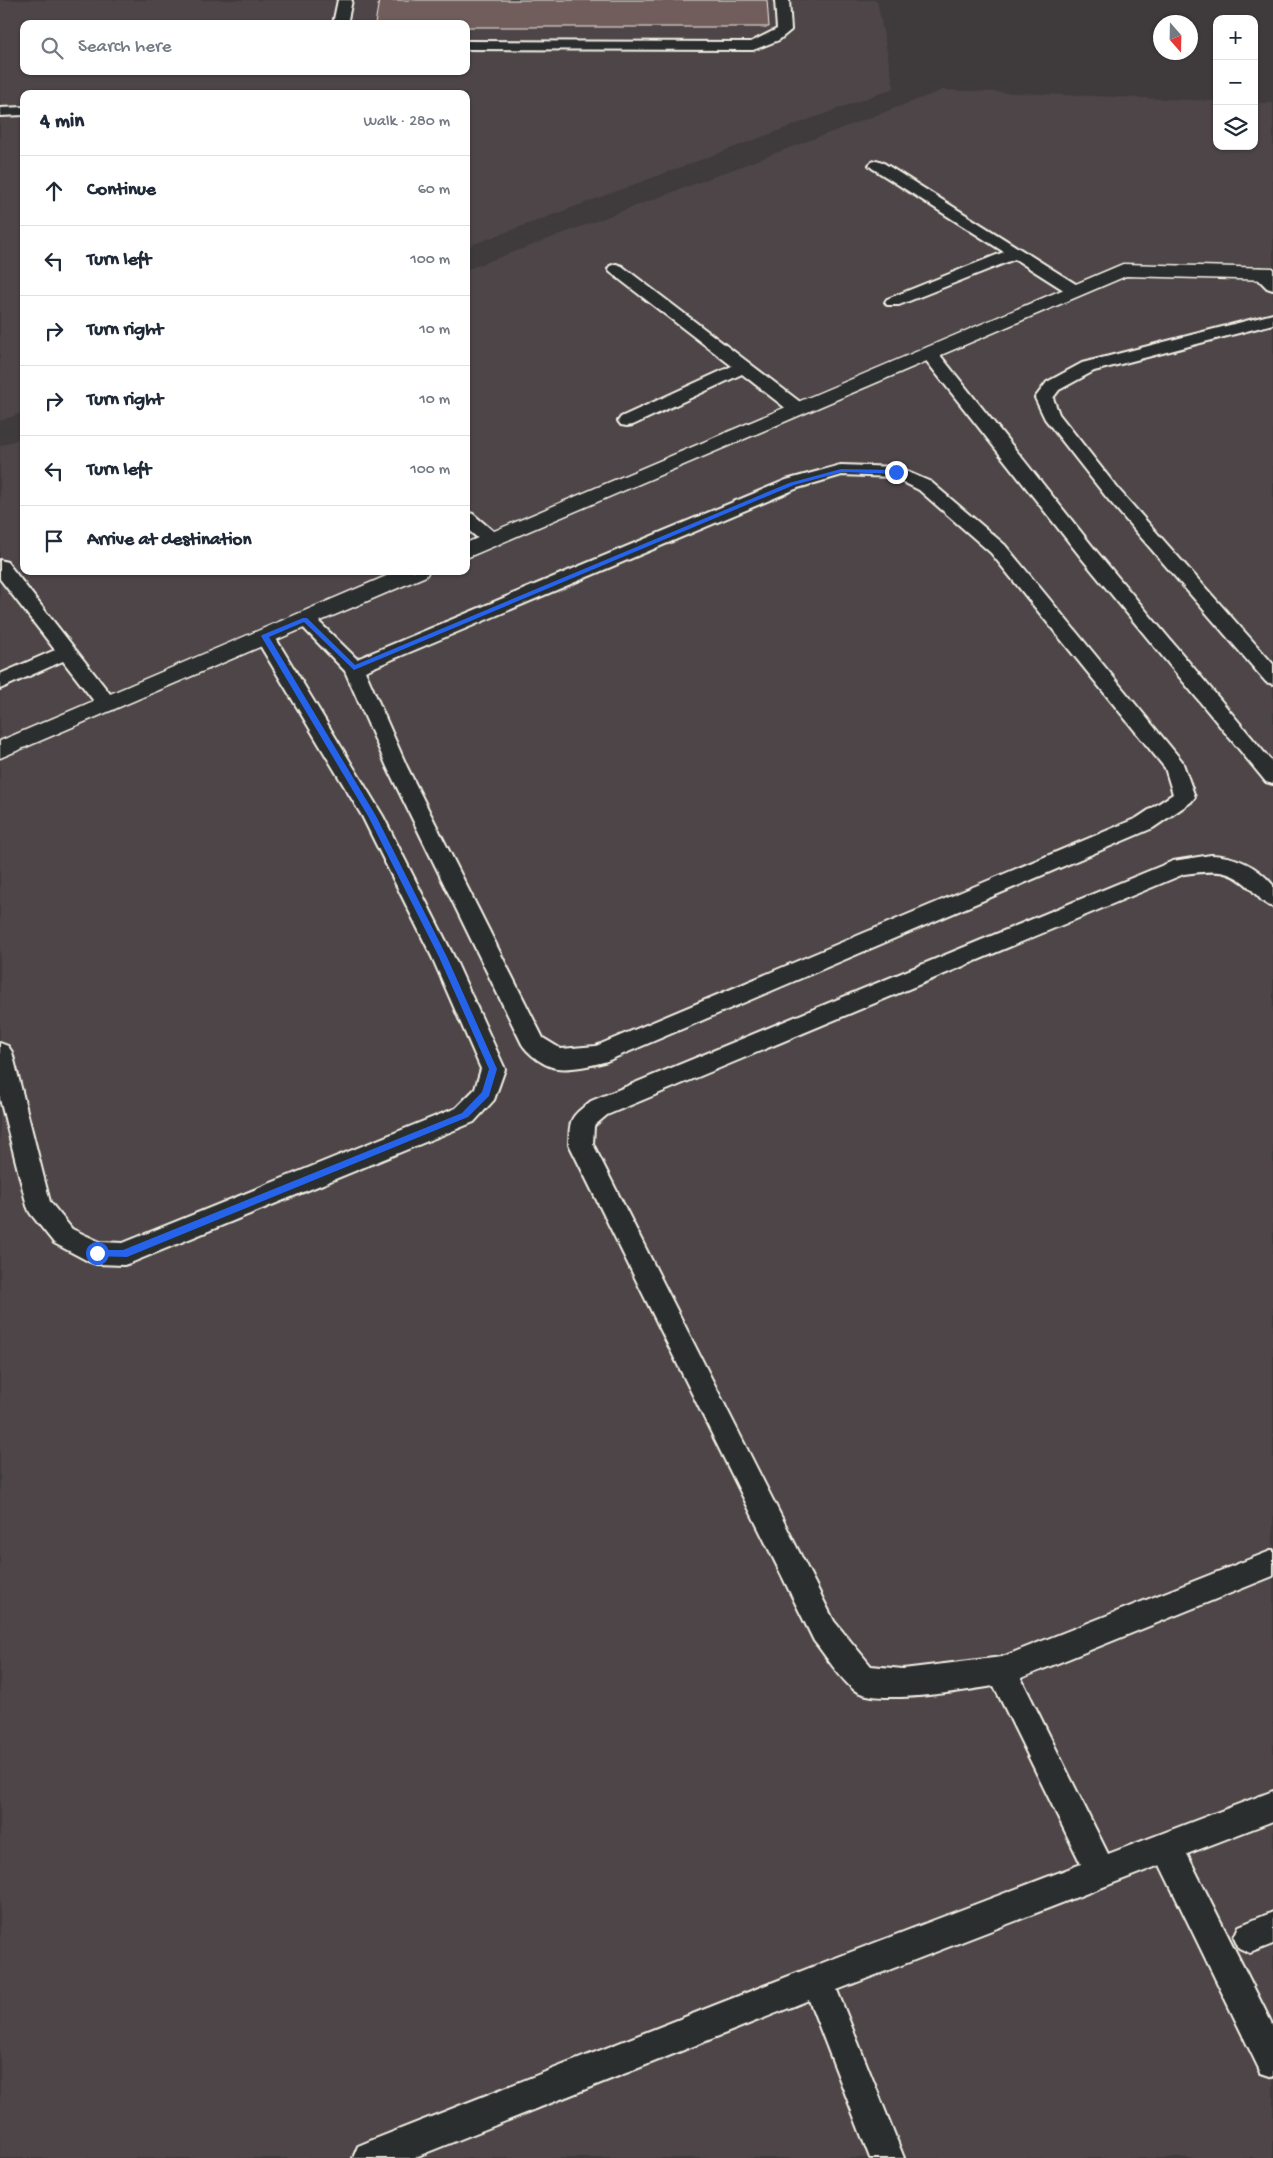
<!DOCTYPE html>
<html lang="en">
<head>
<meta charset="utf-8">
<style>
  :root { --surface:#fff; --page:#f6f6f7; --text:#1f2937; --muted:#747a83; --line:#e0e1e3 }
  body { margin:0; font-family:"Gochi Hand",sans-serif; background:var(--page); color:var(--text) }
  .controls { position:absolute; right:15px; top:15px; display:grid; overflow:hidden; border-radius:10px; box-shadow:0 1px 4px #0004 }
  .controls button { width:45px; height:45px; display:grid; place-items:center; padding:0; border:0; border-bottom:1px solid var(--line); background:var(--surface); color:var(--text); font:25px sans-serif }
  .compass { position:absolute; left:1153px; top:15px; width:45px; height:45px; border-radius:50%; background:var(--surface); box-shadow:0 1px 4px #0004; rotate:160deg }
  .stop { position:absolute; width:15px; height:15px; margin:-11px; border:4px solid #2563eb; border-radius:50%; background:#fff }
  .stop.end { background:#2563eb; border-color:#fff; box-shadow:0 1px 5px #0008 }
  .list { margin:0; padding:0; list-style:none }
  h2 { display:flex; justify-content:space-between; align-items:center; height:65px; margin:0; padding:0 20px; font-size:21px }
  h2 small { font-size:16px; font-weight:400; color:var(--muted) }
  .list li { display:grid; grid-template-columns:32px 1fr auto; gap:15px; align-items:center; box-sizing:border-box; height:70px; padding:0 20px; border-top:1px solid var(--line) }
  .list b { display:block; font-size:19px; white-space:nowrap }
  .list em { font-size:16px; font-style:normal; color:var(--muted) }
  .icon { flex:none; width:28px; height:28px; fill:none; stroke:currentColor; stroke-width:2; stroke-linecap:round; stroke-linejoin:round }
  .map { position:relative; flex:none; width:1273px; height:2158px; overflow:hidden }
  .search { position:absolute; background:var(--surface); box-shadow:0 1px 4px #0004; left:20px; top:20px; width:450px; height:55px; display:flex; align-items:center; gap:12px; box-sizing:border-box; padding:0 18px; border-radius:10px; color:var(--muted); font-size:19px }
  .panel { position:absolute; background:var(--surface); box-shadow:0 1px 4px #0004; left:20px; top:90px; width:450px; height:485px; border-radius:10px }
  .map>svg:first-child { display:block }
  .built { fill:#4e4546; fill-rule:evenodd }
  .building { fill:#705d5c; stroke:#f4f1e8 }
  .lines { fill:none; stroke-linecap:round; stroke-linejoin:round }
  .lane-casing { stroke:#f4f1e8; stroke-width:4 }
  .street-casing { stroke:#f4f1e8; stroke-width:3 }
  .lane { fill:#2a2d2e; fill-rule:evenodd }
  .street { fill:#2a2d2e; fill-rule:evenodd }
  .route { fill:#2563eb }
</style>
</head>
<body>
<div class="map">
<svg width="1273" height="2158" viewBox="0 0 1273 2158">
  <rect width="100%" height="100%" fill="#3f3b3c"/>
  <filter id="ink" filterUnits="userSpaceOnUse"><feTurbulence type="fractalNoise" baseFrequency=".02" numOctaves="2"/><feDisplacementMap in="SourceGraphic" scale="10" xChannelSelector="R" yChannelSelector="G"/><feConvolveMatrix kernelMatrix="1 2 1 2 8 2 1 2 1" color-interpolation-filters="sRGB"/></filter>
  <g filter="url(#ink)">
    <g class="built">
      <path d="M0 0H877L894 88 466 247V94H24V412L0 421ZM24 24H466V71H24Z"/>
      <polygon points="943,90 1217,101 1217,146 1254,146 1254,103 1273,103 1273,2158 0,2158 0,446 24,437 24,571 466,571 466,270"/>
    </g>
    <polygon class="building" points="379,0 767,0 769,27 466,27 466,24 375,24"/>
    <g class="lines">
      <defs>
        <g id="lane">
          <polygon points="338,0 352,0 347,24 333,24"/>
          <polygon points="775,0 789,0 791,30 779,40 753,50 466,49 466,41 751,42 777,29"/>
          <polygon points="24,107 24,115 0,116 0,108"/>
          <polygon points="877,160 882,162 1082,288 1084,291 1082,294 1070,294 1015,259 899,305 887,305 885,302 887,299 1004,252 872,168 869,165 872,162"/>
          <polygon points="616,264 622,266 804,405 807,409 804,413 798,414 792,413 742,374 633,425 627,426 621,425 618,421 621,417 732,366 610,272 608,269 610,266"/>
          <polygon points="1260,268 1266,270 1273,276 1273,290 1267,288 1252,273 1254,270"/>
          <polygon points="1273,314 1273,324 1094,371 1059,390 1053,398 1059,414 1119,490 1273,664 1273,684 1266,682 1107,498 1045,419 1035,398 1047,382 1082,363"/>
          <polygon points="930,349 936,350 1097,552 1273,763 1273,784 1266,782 1083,560 924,358 922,354 924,350"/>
          <path d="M841 465 896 467 931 482 1005 545 1182 761 1195 797 1191 802 1153 828 607 1061C595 1065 570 1070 557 1068 545 1067 528 1054 522 1044L387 767 345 671 295 619 298 615 305 613 312 615 357 659 786 480ZM842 475 893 477 919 490 991 553 1165 768 1173 794 1137 818 596 1046 561 1049 543 1038 407 767 365 671 798 488Z"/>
          <path d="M466 512 473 514 499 536 501 540 499 544C485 548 476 536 466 528Z"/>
          <polygon points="0,560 7,562 114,699 117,704 114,709 107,711 100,709 63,661 0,689 0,674 55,650 0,579"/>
          <polygon points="265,631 272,632 275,637 383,816 454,957 505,1069 494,1100 474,1122 133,1262 124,1265 97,1264 88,1261 54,1243 30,1213 27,1206 0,1099 0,1043 8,1046 12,1052 50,1202 72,1229 100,1242 123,1243 456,1108 475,1089 481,1069 432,957 362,816 255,637 258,632"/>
          <path d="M1211 855C1236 856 1256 865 1273 885V907C1263 904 1260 898 1252 890 1230 868 1214 870 1184 874L607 1115 594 1126 593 1144 834 1621 871 1666 903 1669 1002 1657 1273 1550V1576L1021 1678 1108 1854 1273 1791V1821L1187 1854 1273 2026V2077L1261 2073 1160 1865 837 1990 904 2158H870L809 2000 413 2158H353L358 2146 370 2141 817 1965 1081 1864 994 1686C967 1690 873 1707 853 1689 838 1676 826 1656 814 1641L569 1144C570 1117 570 1118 591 1101L1173 861Z"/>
          <polygon points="1273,1912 1273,1944 1250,1953 1239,1948 1234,1937 1239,1926"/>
        </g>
        <g id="street">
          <polygon points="1123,264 1273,268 1273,280 1126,276 466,558 466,543"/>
          <polygon points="398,571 429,571 426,576 0,758 0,741"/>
        </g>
      </defs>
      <use href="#lane" class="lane-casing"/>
      <use href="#street" class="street-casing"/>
      <use href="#lane" class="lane"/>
      <use href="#street" class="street"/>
    </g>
  </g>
  <polygon class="route" points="841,469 896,470 899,472 896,474 842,472 794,485 354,670 304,622 269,637 376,816 447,957 497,1069 489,1096 468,1117 127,1257 94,1256 94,1251 97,1250 123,1250 462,1113 482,1092 489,1069 439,957 368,816 261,636 262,635 303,618 307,618 355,665 789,483"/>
</svg>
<div class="controls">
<button>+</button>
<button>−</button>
<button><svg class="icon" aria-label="layers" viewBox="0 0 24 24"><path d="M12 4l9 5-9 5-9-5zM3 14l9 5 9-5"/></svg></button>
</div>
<svg class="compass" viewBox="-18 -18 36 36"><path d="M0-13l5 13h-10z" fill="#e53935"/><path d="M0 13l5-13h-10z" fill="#747a83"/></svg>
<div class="stop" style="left:97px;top:1253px"></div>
<div class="stop end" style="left:896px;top:472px"></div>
<div class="search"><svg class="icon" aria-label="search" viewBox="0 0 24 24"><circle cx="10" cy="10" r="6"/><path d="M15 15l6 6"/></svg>Search here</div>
<section class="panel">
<h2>4 min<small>Walk · 280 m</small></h2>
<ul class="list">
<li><svg class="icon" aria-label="ahead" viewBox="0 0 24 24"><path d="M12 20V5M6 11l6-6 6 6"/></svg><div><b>Continue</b></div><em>60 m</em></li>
<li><svg class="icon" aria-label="left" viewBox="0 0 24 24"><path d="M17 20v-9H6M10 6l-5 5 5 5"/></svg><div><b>Turn left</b></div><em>100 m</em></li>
<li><svg class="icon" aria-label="right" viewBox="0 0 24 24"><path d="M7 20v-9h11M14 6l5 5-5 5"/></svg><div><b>Turn right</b></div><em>10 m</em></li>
<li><svg class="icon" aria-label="right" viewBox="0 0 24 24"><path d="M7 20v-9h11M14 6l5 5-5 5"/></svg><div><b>Turn right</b></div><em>10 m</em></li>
<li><svg class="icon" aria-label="left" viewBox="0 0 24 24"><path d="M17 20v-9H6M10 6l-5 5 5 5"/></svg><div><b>Turn left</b></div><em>100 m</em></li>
<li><svg class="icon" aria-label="arrive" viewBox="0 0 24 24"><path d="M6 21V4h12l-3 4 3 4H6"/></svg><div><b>Arrive at destination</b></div></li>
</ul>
</section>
</div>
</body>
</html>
